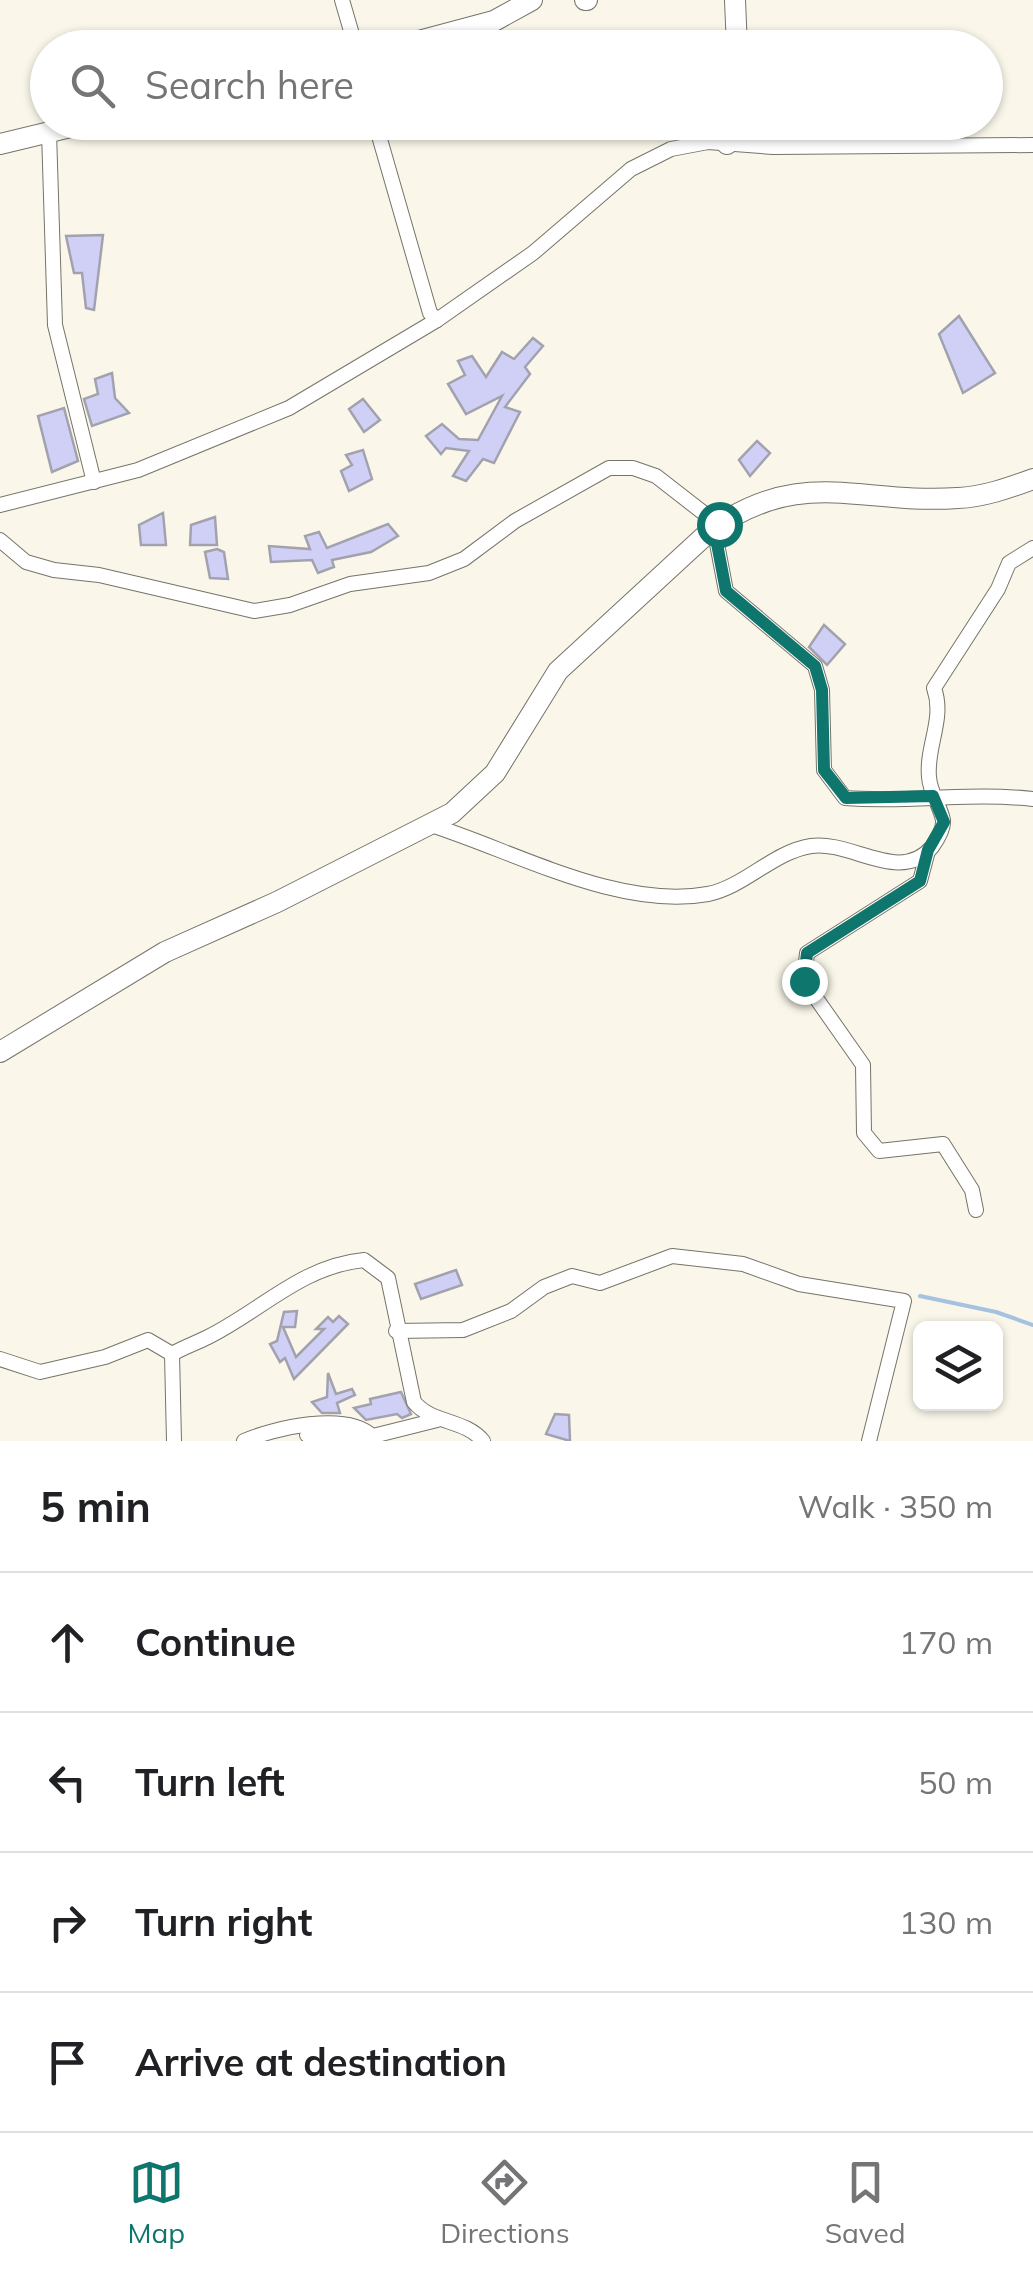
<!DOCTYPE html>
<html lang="en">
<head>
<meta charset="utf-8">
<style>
  :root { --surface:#fff; --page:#f6f6f6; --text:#202124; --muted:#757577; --line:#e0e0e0; --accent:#0f766e }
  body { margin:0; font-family:Mulish,sans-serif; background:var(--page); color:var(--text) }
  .controls { position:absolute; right:30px; bottom:30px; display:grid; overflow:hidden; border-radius:15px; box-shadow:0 2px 8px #0004 }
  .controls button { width:90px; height:90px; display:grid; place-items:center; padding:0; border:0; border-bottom:2px solid var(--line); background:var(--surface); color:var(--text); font:50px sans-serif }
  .stop { position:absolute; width:30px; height:30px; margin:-22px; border:8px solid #0f766e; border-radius:50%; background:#fff }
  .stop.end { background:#0f766e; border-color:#fff; box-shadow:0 2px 10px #0008 }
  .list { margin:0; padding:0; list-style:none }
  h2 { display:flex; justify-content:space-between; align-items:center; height:130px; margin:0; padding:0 40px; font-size:42px }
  h2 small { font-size:32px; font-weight:400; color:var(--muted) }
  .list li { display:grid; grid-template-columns:65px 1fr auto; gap:30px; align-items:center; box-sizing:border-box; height:140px; padding:0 40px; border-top:2px solid var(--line) }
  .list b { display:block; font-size:38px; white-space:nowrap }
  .list em { font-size:32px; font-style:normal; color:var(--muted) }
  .icon { flex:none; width:55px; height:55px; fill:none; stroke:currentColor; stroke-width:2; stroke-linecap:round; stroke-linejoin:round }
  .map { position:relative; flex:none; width:1033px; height:1441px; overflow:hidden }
  .search { position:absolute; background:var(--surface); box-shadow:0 2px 8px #0004; left:30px; right:30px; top:30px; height:110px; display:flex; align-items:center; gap:25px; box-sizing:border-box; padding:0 35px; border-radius:55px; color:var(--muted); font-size:38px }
  .sheet { height:690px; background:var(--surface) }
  nav { display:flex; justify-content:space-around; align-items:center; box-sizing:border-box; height:140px; border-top:2px solid var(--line); background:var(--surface); font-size:28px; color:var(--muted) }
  nav a { display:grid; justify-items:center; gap:5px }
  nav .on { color:var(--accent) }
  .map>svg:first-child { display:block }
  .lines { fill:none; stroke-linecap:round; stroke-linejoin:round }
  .stream { stroke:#a5c2e0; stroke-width:4 }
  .building { fill:#d0d0f6; stroke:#a2a2ae; stroke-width:2.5 }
  .street-casing { stroke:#767368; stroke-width:16 }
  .secondary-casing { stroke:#767368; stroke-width:22 }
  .primary-casing { stroke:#767368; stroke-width:22 }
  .street { stroke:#fff; stroke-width:14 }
  .secondary { stroke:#fff; stroke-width:20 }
  .primary { stroke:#fff; stroke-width:20 }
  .route { stroke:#0f766e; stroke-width:12 }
</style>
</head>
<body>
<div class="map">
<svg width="1033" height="1441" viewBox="0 0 1033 1441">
  <rect width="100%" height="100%" fill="#faf7ea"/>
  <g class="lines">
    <polyline class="stream" points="920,1296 996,1312 1033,1325"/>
  </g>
  <g class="building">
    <polygon points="103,235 94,310 86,308 82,273 74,273 66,236"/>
    <polygon points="959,316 995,373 963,393 939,334"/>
    <polygon points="533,338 543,346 525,367 530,374 505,407 520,412 494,463 483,459 466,481 453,476 469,451 446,448 441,454 426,436 442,424 459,439 478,440 502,396 466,414 448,384 465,375 458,361 472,356 486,377 502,352 514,359"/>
    <polygon points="112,373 115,398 129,413 92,426 84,399 98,394 95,379"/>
    <polygon points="363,399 380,420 364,432 349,409"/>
    <polygon points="64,408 78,461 52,472 38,416"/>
    <polygon points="757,441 770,453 750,476 739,460"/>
    <polygon points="363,450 372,479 349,491 341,471 352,465 346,455"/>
    <polygon points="163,513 166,545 141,545 139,525"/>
    <polygon points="215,517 217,545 190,545 191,525"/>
    <polygon points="388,524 398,536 371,552 332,560 334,567 318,573 312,560 271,562 269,546 310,549 305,536 319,532 327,548"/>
    <polygon points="217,549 224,552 228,579 210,578 205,552"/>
    <polygon points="824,625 845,644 827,665 809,647"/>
    <polygon points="456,1270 462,1285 421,1299 415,1284"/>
    <polygon points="297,1311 295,1327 283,1327 296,1357 324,1329 316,1329 328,1317 333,1322 339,1316 348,1324 294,1379 285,1358 280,1362 270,1344 277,1341 284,1312"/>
    <polygon points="328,1373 336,1394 352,1389 355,1395 337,1403 340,1413 322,1413 312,1402 327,1397"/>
    <polygon points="401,1392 411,1414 402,1418 397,1414 366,1420 354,1408 371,1404 370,1399"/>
    <polygon points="555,1414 569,1415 570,1441 546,1434"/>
  </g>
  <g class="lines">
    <defs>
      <g id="street">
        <polyline points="342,0 356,48"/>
        <polyline points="375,122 430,313 437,320"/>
        <polyline points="49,132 55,325 94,482"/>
        <polyline points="0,505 138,470 289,408 437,320 533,253 631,169 671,149 708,142 773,147 1033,145"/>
        <path d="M714 528 726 591 815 666 822 690 824 770 845 798C910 803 967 792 1033 799"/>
        <polyline points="0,540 26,562 54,570 99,575 254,611 290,605 350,584 429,573 464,559 515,521 609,468 633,468 656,476 719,525"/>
        <path d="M431 825C514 851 618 910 708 894 744 887 773 852 811 846 851 840 900 885 932 847 937 840 944 829 943 820 940 805 930 793 929 777 926 746 945 719 934 688L998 589 1009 563 1033 548"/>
        <polyline points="928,851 920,881 807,953 804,981 863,1065 864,1133 879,1151 943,1144 972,1190 976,1210"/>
        <polyline points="396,1331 463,1330 511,1311 544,1287 572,1276 600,1283 672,1256 743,1264 799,1284 904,1301 869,1441"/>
        <path d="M172 1354C184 1347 196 1343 208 1337 262 1310 302 1266 364 1260L388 1278 414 1402C432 1424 465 1419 483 1441"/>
        <polyline points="172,1354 174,1441"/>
        <polyline points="0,1359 40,1372 105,1357 148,1340 172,1354"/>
        <polyline points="307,1435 373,1436 437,1420"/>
        <path d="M244 1441C274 1428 346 1411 372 1436"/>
      </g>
      <g id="secondary">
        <polyline points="585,0 587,0"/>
        <polyline points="735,0 737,48"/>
        <polyline points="727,144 729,122"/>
        <path d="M0 1052 165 952 277 902 452 813 495 773 558 671 710 531C802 465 859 505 958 498 983 497 1009 488 1033 479"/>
      </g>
      <g id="primary">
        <polyline points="393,48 494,21 532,0"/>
        <polyline points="0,144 91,122"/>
      </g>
    </defs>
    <use href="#street" class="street-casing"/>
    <use href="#secondary" class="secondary-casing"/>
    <use href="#primary" class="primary-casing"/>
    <use href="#street" class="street"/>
    <use href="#secondary" class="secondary"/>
    <use href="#primary" class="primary"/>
  </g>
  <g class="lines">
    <polyline class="route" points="719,524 714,528 726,591 815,666 822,690 824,770 846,798 933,796 944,822 928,850 920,881 807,953 804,981"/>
  </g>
</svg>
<div class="controls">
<button><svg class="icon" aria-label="layers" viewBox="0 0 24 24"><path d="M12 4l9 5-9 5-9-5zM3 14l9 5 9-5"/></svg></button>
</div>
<div class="stop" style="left:719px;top:524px"></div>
<div class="stop end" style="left:804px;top:981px"></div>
<div class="search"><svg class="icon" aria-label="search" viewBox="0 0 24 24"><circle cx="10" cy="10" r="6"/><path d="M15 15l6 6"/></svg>Search here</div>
</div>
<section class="sheet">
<h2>5 min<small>Walk · 350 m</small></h2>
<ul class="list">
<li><svg class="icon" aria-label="ahead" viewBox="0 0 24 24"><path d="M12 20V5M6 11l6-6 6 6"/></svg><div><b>Continue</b></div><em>170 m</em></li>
<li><svg class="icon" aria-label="left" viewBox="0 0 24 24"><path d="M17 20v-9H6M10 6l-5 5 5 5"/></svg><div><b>Turn left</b></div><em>50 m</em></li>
<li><svg class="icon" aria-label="right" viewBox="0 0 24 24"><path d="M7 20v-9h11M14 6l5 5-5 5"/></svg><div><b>Turn right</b></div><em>130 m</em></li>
<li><svg class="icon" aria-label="arrive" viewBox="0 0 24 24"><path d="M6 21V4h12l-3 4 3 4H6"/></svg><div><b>Arrive at destination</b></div></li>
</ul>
</section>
<nav>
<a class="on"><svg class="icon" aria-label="map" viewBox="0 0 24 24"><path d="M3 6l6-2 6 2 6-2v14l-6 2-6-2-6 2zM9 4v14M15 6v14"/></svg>Map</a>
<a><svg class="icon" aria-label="directions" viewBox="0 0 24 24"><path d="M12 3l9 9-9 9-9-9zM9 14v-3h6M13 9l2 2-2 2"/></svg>Directions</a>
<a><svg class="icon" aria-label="saved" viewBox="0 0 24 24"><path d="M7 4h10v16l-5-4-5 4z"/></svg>Saved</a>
</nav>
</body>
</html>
